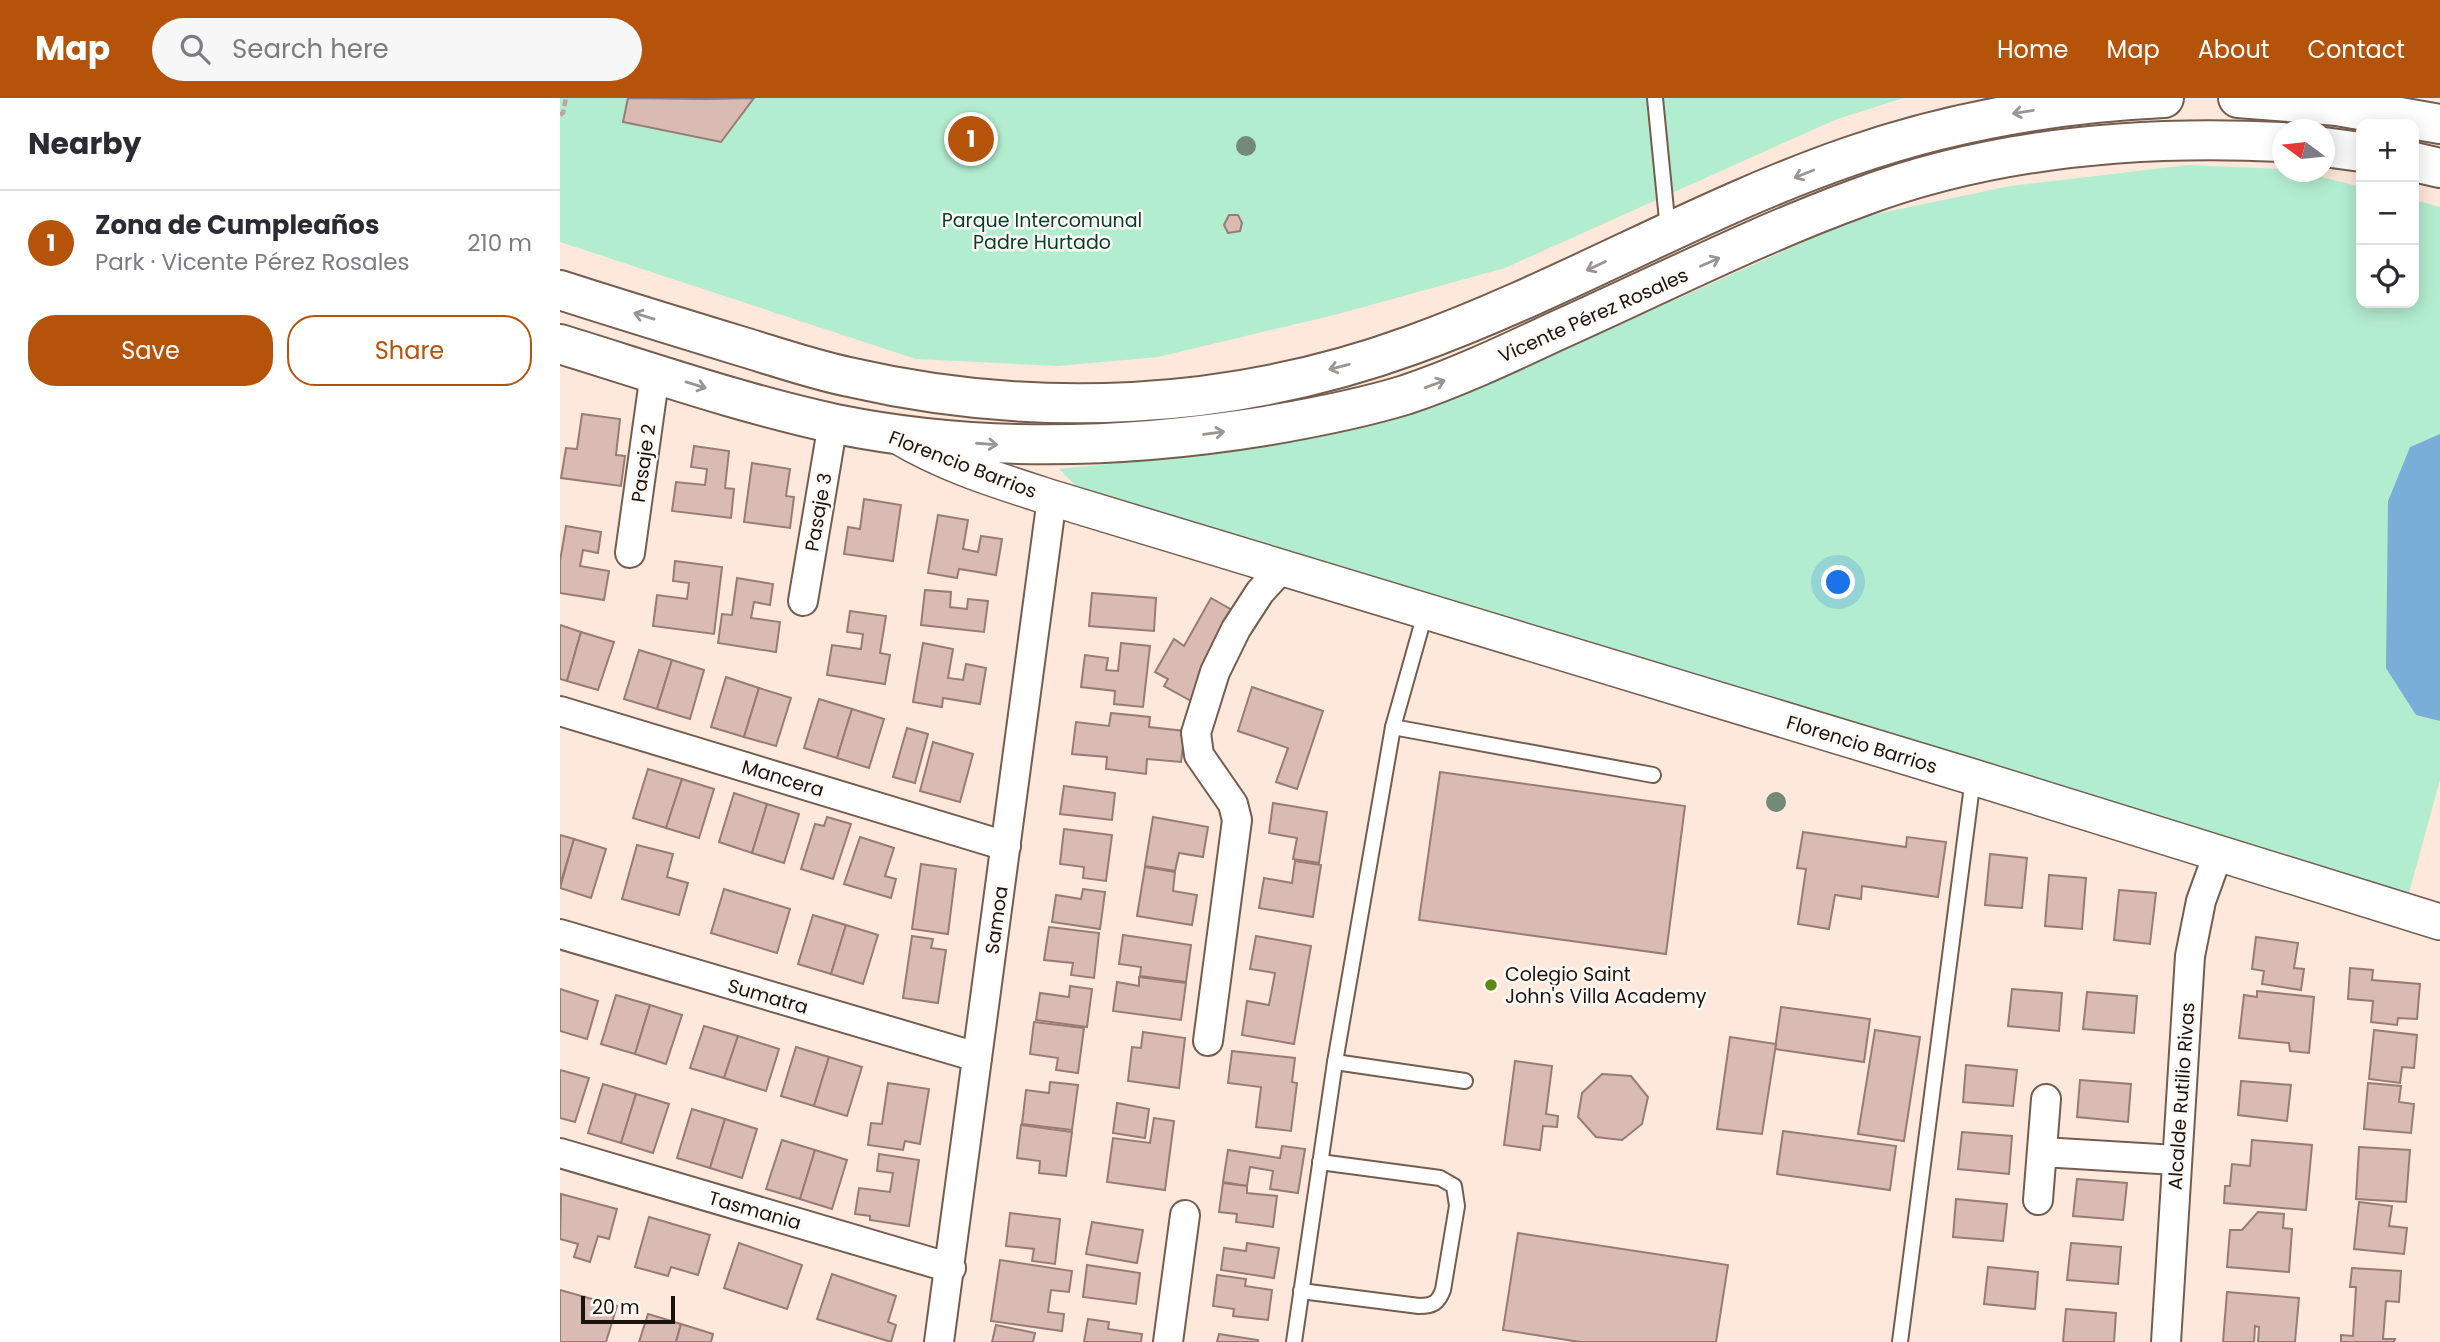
<!DOCTYPE html>
<html lang="en">
<head>
<meta charset="utf-8">
<style>
  :root { --surface:#fff; --page:#f7f7f7; --text:#2b2b33; --muted:#7c7c81; --line:#e1e1e2; --accent:#b45309 }
  body { margin:0; font-family:Poppins,sans-serif; background:var(--page); color:var(--text) }
  .controls { position:absolute; right:21px; top:21px; display:grid; overflow:hidden; border-radius:14px; box-shadow:0 4px 18px #0003 }
  .controls button { width:63px; height:63px; display:grid; place-items:center; padding:0; border:0; border-bottom:2px solid var(--line); background:var(--surface); color:var(--text); font:35px sans-serif }
  .compass { position:absolute; left:1712px; top:21px; width:63px; height:63px; border-radius:50%; background:var(--surface); box-shadow:0 4px 18px #0003; rotate:285deg }
  .scale { position:absolute; left:21px; bottom:18px; width:94px; box-sizing:border-box; padding-left:7px; border:4px solid #1c130d; border-top:0; font-size:19px; line-height:24px; white-space:nowrap; color:#1c130d; -webkit-text-stroke:5px #fef9f5; paint-order:stroke }
  .you { position:absolute; left:1279px; top:485px; width:24px; height:24px; margin:-18px; border:5px solid #fff; border-radius:50%; background:#1a73e8; box-shadow:0 0 0 10px #1a73e833 }
  .badge { display:grid; place-items:center; width:46px; height:46px; border-radius:50%; background:var(--accent); color:#fff; font-size:23px; font-weight:700 }
  .pin { position:absolute; translate:-50% -50%; border:4px solid #fff; box-shadow:0 2px 7px #0006 }
  .list { margin:0; padding:0; list-style:none }
  h2 { display:flex; justify-content:space-between; align-items:center; height:91px; margin:0; padding:0 28px; font-size:30px }
  h2 small { font-size:23px; font-weight:400; color:var(--muted) }
  .list li { display:grid; grid-template-columns:46px 1fr auto; gap:21px; align-items:center; box-sizing:border-box; height:105px; padding:0 28px; border-top:2px solid var(--line) }
  .list b { display:block; font-size:26px; white-space:nowrap }
  .list p { margin:0; font-size:23px; white-space:nowrap; color:var(--muted) }
  .list em { font-size:23px; font-style:normal; color:var(--muted) }
  .actions { display:flex; gap:14px; padding:21px 28px }
  .actions a { flex:1; padding:16px 0; border:2px solid var(--accent); border-radius:28px; text-align:center; font-size:24px; color:var(--accent) }
  .actions .main { background:var(--accent); color:#fff }
  .icon { flex:none; width:38px; height:38px; fill:none; stroke:currentColor; stroke-width:2; stroke-linecap:round; stroke-linejoin:round }
  .map { position:relative; flex:none; width:1880px; height:1244px; overflow:hidden }
  header { display:flex; align-items:center; gap:42px; box-sizing:border-box; height:98px; padding:0 35px; background:var(--accent); color:#fff }
  header strong { font-size:33px }
  nav { display:flex; gap:38px; margin-inline-start:auto; font-size:24px }
  .search { width:490px; height:63px; background:var(--page); display:flex; align-items:center; gap:18px; box-sizing:border-box; padding:0 24px; border-radius:38px; color:var(--muted); font-size:26px }
  main { display:flex }
  aside { flex:1; background:var(--surface) }
  .map>svg:first-child { display:block }
  .green { fill:#b3edd0 }
  .water { fill:#79aed8 }
  .building { fill:#dabbb4; stroke:#987b75; stroke-width:2 }
  .lines { fill:none; stroke-linecap:round; stroke-linejoin:round }
  .service-casing { stroke:#745d4f; stroke-width:18 }
  .minor-casing { stroke:#745d4f; stroke-width:32 }
  .tertiary-casing { stroke:#745d4f; stroke-width:38 }
  .secondary-casing { stroke:#745d4f; stroke-width:42 }
  .path { stroke:#b9a79c; stroke-width:4.5; stroke-dasharray:7 3.5; stroke-linecap:butt }
  .service { stroke:#fff; stroke-width:14 }
  .minor { stroke:#fff; stroke-width:28 }
  .tertiary { stroke:#fff; stroke-width:35 }
  .secondary { stroke:#fff; stroke-width:38 }
  .tree { fill:#748a79 }
  .oneway { stroke:#999592 }
  .poi-dot { fill:#5e8916; stroke:#fef9f5; stroke-width:2.5 }
  .labels { text-anchor:middle; stroke-width:5; stroke-linejoin:round; paint-order:stroke }
  .park-label { font-size:19px; fill:#033e29; stroke:#fef9f5 }
  .street-label { font-size:19px; fill:#1c130d; stroke:#fef9f5 }
  .poi-label { font-size:19px; fill:#1c130d; stroke:#fef9f5; text-anchor:start }
</style>
</head>
<body>
<header>
<strong>Map</strong>
<div class="search"><svg class="icon" aria-label="search" viewBox="0 0 24 24"><circle cx="10" cy="10" r="6"/><path d="M15 15l6 6"/></svg>Search here</div>
<nav><a>Home</a><a>Map</a><a>About</a><a>Contact</a></nav>
</header>
<main>
<aside>
<h2>Nearby<small></small></h2>
<ul class="list">
<li><span class="badge">1</span><div><b>Zona de Cumpleaños</b><p>Park · Vicente Pérez Rosales</p></div><em>210 m</em></li>
</ul>
<div class="actions"><a class="main">Save</a><a>Share</a></div>
</aside>
<div class="map">
<svg width="1880" height="1244" viewBox="0 0 1880 1244">
  <rect width="100%" height="100%" fill="#fee8db"/>
  <g class="green">
    <polygon points="0,0 1344,0 1277,21 945,170 778,216 598,259 498,268 356,261 0,144"/>
    <polygon points="1628,67 1722,71 1722,74 1742,74 1801,89 1801,205 1854,205 1854,102 1880,109 1880,336 1850,349 1828,403 1828,451 1856,616 1880,623 1880,682 1847,802 518,390 499,371 608,360 794,316 968,268 1297,120 1450,88"/>
  </g>
  <polygon class="water" points="1880,336 1880,623 1856,617 1826,570 1828,403 1850,349"/>
  <g class="building">
    <polygon points="68,0 146,1 194,0 161,44 63,24"/>
    <polygon points="669,117 678,117 682,125 680,133 668,135 664,127"/>
    <polygon points="22,316 60,321 56,357 65,358 61,388 1,380 6,350 17,351"/>
    <polygon points="134,348 169,353 165,390 174,391 171,420 112,413 116,384 145,387 147,371 131,369"/>
    <polygon points="192,365 230,371 226,398 234,399 230,430 184,424"/>
    <polygon points="304,401 341,407 333,463 284,456 288,429 300,431"/>
    <polygon points="378,417 408,422 403,451 418,454 421,438 442,441 436,477 399,471 397,480 368,475"/>
    <polygon points="6,428 41,434 38,455 23,452 20,468 49,473 44,502 0,495 0,463"/>
    <polygon points="115,463 162,469 154,536 93,528 97,497 127,501 129,485 113,483"/>
    <polygon points="177,480 213,486 210,507 194,504 191,520 220,524 216,554 158,545 162,516 172,517"/>
    <polygon points="365,492 391,494 390,509 407,511 408,501 428,503 424,534 361,527"/>
    <polygon points="532,495 596,500 594,533 529,528"/>
    <polygon points="651,500 679,516 631,603 604,588 608,581 595,574 614,541 624,548"/>
    <polygon points="290,513 326,518 320,555 330,557 325,586 267,577 272,547 301,551 303,536 287,534"/>
    <polygon points="0,527 21,534 7,583 0,581"/>
    <polygon points="21,534 54,544 38,592 7,583"/>
    <polygon points="363,545 393,551 388,580 403,582 406,566 426,570 420,606 383,600 382,609 353,604"/>
    <polygon points="561,545 590,548 583,609 554,606 555,593 521,589 525,557 548,560 546,572 558,573"/>
    <polygon points="79,552 112,562 97,611 64,601"/>
    <polygon points="112,562 144,572 130,621 97,611"/>
    <polygon points="166,579 199,590 184,639 151,629"/>
    <polygon points="692,589 763,613 737,691 716,684 728,650 678,633"/>
    <polygon points="199,590 231,600 216,648 184,639"/>
    <polygon points="259,601 292,611 277,660 244,650"/>
    <polygon points="292,611 324,621 309,670 277,660"/>
    <polygon points="551,615 590,619 589,629 625,633 621,664 587,661 586,676 546,671 547,659 512,656 516,624 549,628"/>
    <polygon points="347,630 368,636 355,685 333,679"/>
    <polygon points="373,644 413,656 400,704 360,693"/>
    <polygon points="88,671 122,681 106,730 73,720"/>
    <polygon points="880,674 1125,708 1106,856 859,822"/>
    <polygon points="122,681 154,691 139,740 106,730"/>
    <polygon points="504,688 555,695 552,722 500,716"/>
    <polygon points="174,695 207,706 192,755 159,744"/>
    <polygon points="713,705 767,714 759,765 733,761 737,740 709,735"/>
    <polygon points="207,706 239,716 224,765 192,755"/>
    <polygon points="267,719 291,726 273,781 241,771 255,726 264,728"/>
    <polygon points="593,719 648,729 643,759 619,755 615,773 585,768"/>
    <polygon points="504,731 552,737 546,783 523,780 524,769 500,766"/>
    <polygon points="1243,734 1346,749 1347,739 1386,744 1378,799 1302,788 1301,801 1275,797 1269,831 1238,826 1246,771 1237,770"/>
    <polygon points="0,737 14,741 0,787"/>
    <polygon points="300,739 334,750 325,778 336,781 331,800 284,786"/>
    <polygon points="14,741 46,751 31,800 0,790"/>
    <polygon points="77,747 113,756 107,779 128,785 119,817 62,801"/>
    <polygon points="1430,756 1467,760 1462,810 1425,807"/>
    <polygon points="735,763 761,767 753,819 699,810 704,780 732,785"/>
    <polygon points="361,766 396,771 388,836 352,831"/>
    <polygon points="585,769 615,774 613,793 637,797 632,827 577,818"/>
    <polygon points="1489,777 1526,780 1522,831 1485,828"/>
    <polygon points="164,791 230,811 217,855 151,835"/>
    <polygon points="523,791 545,794 540,831 492,824 496,797 521,801"/>
    <polygon points="1559,792 1596,795 1590,846 1554,842"/>
    <polygon points="253,817 286,827 271,876 238,866"/>
    <polygon points="286,827 318,837 303,886 271,876"/>
    <polygon points="489,829 539,835 534,880 511,877 513,865 484,862"/>
    <polygon points="563,837 631,847 626,884 580,878 581,869 559,866"/>
    <polygon points="352,838 373,841 371,850 386,852 378,905 343,900"/>
    <polygon points="696,838 751,848 734,946 682,937 687,903 709,907 715,875 690,871"/>
    <polygon points="1696,839 1738,845 1734,870 1744,871 1741,892 1702,886 1704,873 1692,871"/>
    <polygon points="1790,870 1813,872 1812,882 1860,886 1857,921 1838,920 1837,927 1811,924 1813,903 1788,901"/>
    <polygon points="579,879 626,885 621,922 553,913 557,884 579,888"/>
    <polygon points="510,888 532,891 527,929 476,922 480,895 509,899"/>
    <polygon points="0,891 38,903 27,941 0,933"/>
    <polygon points="1452,891 1502,895 1499,933 1448,928"/>
    <polygon points="1697,893 1754,899 1749,955 1730,953 1729,945 1679,940 1684,897 1697,899"/>
    <polygon points="1527,894 1577,898 1574,935 1523,931"/>
    <polygon points="56,897 90,907 75,956 41,946"/>
    <polygon points="90,907 122,917 106,966 75,956"/>
    <polygon points="1221,909 1310,921 1304,964 1215,951"/>
    <polygon points="474,924 524,930 518,975 496,972 498,960 470,956"/>
    <polygon points="144,928 178,938 164,980 130,970"/>
    <polygon points="1315,932 1360,939 1344,1043 1298,1036"/>
    <polygon points="1814,932 1857,937 1854,970 1842,969 1840,985 1809,981"/>
    <polygon points="583,934 625,940 619,990 568,983 572,949 581,950"/>
    <polygon points="178,938 219,951 206,993 164,980"/>
    <polygon points="1170,939 1216,946 1202,1036 1157,1031"/>
    <polygon points="236,949 269,959 254,1008 221,998"/>
    <polygon points="672,953 735,960 732,984 737,985 731,1033 696,1029 701,989 668,985"/>
    <polygon points="269,959 302,969 287,1018 254,1008"/>
    <polygon points="955,963 992,968 986,1016 998,1018 997,1029 983,1028 980,1052 944,1047"/>
    <polygon points="1406,967 1457,972 1453,1008 1403,1004"/>
    <polygon points="0,972 29,980 15,1024 0,1020"/>
    <polygon points="1042,976 1071,978 1088,999 1082,1026 1062,1042 1036,1039 1018,1019 1022,995"/>
    <polygon points="1520,982 1571,986 1568,1024 1517,1019"/>
    <polygon points="1681,983 1731,987 1727,1023 1678,1017"/>
    <polygon points="490,984 518,987 512,1032 462,1026 466,992 489,995"/>
    <polygon points="328,985 369,991 360,1046 345,1043 343,1052 308,1047 311,1025 322,1026"/>
    <polygon points="1808,985 1841,988 1839,1004 1854,1006 1851,1035 1804,1031"/>
    <polygon points="43,986 76,996 61,1045 28,1035"/>
    <polygon points="76,996 109,1006 93,1055 61,1045"/>
    <polygon points="557,1005 589,1011 585,1040 553,1035"/>
    <polygon points="132,1011 165,1021 150,1070 117,1060"/>
    <polygon points="594,1020 614,1023 605,1092 547,1084 553,1040 590,1045"/>
    <polygon points="165,1021 197,1031 182,1080 150,1070"/>
    <polygon points="461,1027 512,1034 506,1078 479,1075 480,1063 457,1060"/>
    <polygon points="1223,1033 1336,1048 1330,1092 1217,1076"/>
    <polygon points="1402,1034 1452,1038 1449,1076 1398,1071"/>
    <polygon points="222,1042 255,1052 240,1101 206,1091"/>
    <polygon points="1692,1042 1752,1047 1746,1112 1664,1105 1665,1088 1670,1088 1672,1066 1690,1068"/>
    <polygon points="722,1048 745,1051 738,1095 710,1091 713,1073 690,1069 687,1088 663,1084 668,1052 720,1060"/>
    <polygon points="1799,1049 1850,1052 1846,1104 1796,1101"/>
    <polygon points="255,1052 287,1062 272,1111 240,1101"/>
    <polygon points="319,1056 359,1062 349,1128 310,1122 310,1118 295,1116 299,1090 330,1094 333,1075 317,1073"/>
    <polygon points="1517,1081 1567,1085 1563,1122 1513,1118"/>
    <polygon points="663,1085 687,1088 687,1095 717,1098 713,1129 676,1124 677,1116 659,1114"/>
    <polygon points="1,1096 57,1111 49,1141 38,1138 30,1164 14,1159 18,1146 0,1141"/>
    <polygon points="1396,1101 1447,1106 1443,1143 1393,1139"/>
    <polygon points="1799,1104 1832,1108 1829,1128 1847,1130 1844,1156 1794,1151"/>
    <polygon points="1698,1114 1724,1116 1723,1130 1732,1131 1729,1174 1667,1169 1670,1132 1682,1132"/>
    <polygon points="450,1115 500,1121 495,1166 472,1163 474,1151 446,1148"/>
    <polygon points="89,1119 150,1137 138,1177 111,1169 108,1178 75,1169"/>
    <polygon points="532,1124 583,1132 577,1165 526,1156"/>
    <polygon points="958,1135 1168,1167 1156,1244 1020,1244 943,1232"/>
    <polygon points="179,1145 242,1167 227,1211 164,1190"/>
    <polygon points="687,1145 719,1150 714,1180 661,1172 664,1150 686,1153"/>
    <polygon points="1511,1145 1561,1149 1558,1186 1507,1182"/>
    <polygon points="440,1162 512,1173 509,1194 491,1192 488,1214 504,1216 502,1233 431,1223"/>
    <polygon points="527,1167 580,1175 576,1206 523,1199"/>
    <polygon points="1428,1169 1478,1174 1475,1211 1424,1206"/>
    <polygon points="1792,1170 1841,1173 1839,1204 1826,1203 1823,1241 1835,1241 1834,1244 1781,1244 1781,1237 1793,1238 1796,1189 1790,1189"/>
    <polygon points="272,1176 336,1198 328,1224 336,1227 331,1244 257,1221"/>
    <polygon points="657,1177 686,1181 685,1188 712,1192 708,1222 673,1218 674,1211 653,1208"/>
    <polygon points="0,1192 57,1208 46,1244 0,1244"/>
    <polygon points="1667,1194 1739,1200 1735,1244 1698,1244 1699,1229 1695,1228 1694,1244 1663,1244"/>
    <polygon points="1506,1211 1556,1215 1554,1244 1503,1244"/>
    <polygon points="88,1216 121,1226 116,1244 79,1244"/>
    <polygon points="528,1221 549,1224 548,1231 582,1236 581,1244 524,1244"/>
    <polygon points="121,1226 153,1236 151,1244 116,1244"/>
    <polygon points="436,1227 475,1235 473,1244 432,1244"/>
    <polygon points="659,1236 698,1242 698,1244 657,1244"/>
  </g>
  <g class="lines">
    <defs>
      <g id="service">
        <polyline points="1095,0 1108,132"/>
        <polyline points="833,629 1093,677"/>
        <polyline points="775,964 905,983"/>
        <path d="M741 1193 859 1208C873 1208 878 1205 883 1192L897 1108 894 1088 880 1080 760 1064"/>
        <polyline points="734,1244 775,964 833,629 866,512"/>
        <polyline points="1340,1244 1413,680"/>
      </g>
      <g id="minor">
        <polyline points="70,455 95,275"/>
        <polyline points="243,503 273,325"/>
        <polyline points="0,613 446,748"/>
        <polyline points="0,836 417,959"/>
        <polyline points="648,943 677,722 673,706 639,657 636,635 655,574 676,531 700,494 723,469"/>
        <polyline points="1482,1054 1616,1062"/>
        <polyline points="0,1055 391,1170"/>
        <polyline points="1478,1102 1486,1001"/>
        <polyline points="379,1244 492,400"/>
        <polyline points="608,1244 625,1117"/>
        <polyline points="1606,1244 1630,858 1641,803 1658,756"/>
      </g>
      <path id="tertiary" d="M338 338C386 367 439 383 492 400L1413 679 1880 824"/>
      <g id="secondary">
        <polyline points="1678,0 1777,8 1880,26"/>
        <polyline points="1764,49 1801,54"/>
        <polyline points="1854,64 1880,70"/>
        <path d="M0 192C59 211 118 229 177 247 214 258 251 271 289 279 476 322 671 313 852 247 1002 193 1140 110 1291 58 1392 23 1497 5 1604 0"/>
        <path d="M0 246C91 274 183 306 276 326 419 355 562 351 705 328 752 320 799 311 845 297 896 280 945 257 994 234 1095 189 1194 138 1298 100 1433 49 1579 37 1722 44"/>
      </g>
    </defs>
    <use href="#service" class="service-casing"/>
    <use href="#minor" class="minor-casing"/>
    <use href="#tertiary" class="tertiary-casing"/>
    <use href="#secondary" class="secondary-casing"/>
    <polyline class="path" points="0,17 3,15 6,0"/>
    <use href="#service" class="service"/>
    <use href="#minor" class="minor"/>
    <use href="#tertiary" class="tertiary"/>
    <use href="#secondary" class="secondary"/>
  </g>
  <g class="tree">
    <circle cx="686" cy="48" r="10"/>
    <circle cx="1216" cy="704" r="10"/>
  </g>
  <defs><path id="oneway-shaft" d="M-6 0H5M1.5-3L5.5 0L1.5 3" fill="none" stroke-width="1.6" stroke-linecap="round" stroke-linejoin="round" transform="scale(1.75)"/></defs>
  <g class="oneway">
    <use href="#oneway-shaft" transform="translate(1463 14) rotate(171)"/>
    <use href="#oneway-shaft" transform="translate(1244 76) rotate(158)"/>
    <use href="#oneway-shaft" transform="translate(1150 164) rotate(-24)"/>
    <use href="#oneway-shaft" transform="translate(1036 168) rotate(155)"/>
    <use href="#oneway-shaft" transform="translate(84 218) rotate(-163)"/>
    <use href="#oneway-shaft" transform="translate(779 269) rotate(166)"/>
    <use href="#oneway-shaft" transform="translate(875 286) rotate(-20)"/>
    <use href="#oneway-shaft" transform="translate(136 287) rotate(17)"/>
    <use href="#oneway-shaft" transform="translate(654 335) rotate(-8)"/>
    <use href="#oneway-shaft" transform="translate(427 346) rotate(4)"/>
  </g>
  <circle class="poi-dot" cx="931" cy="887" r="7"/>
  <g class="labels">
    <g class="park-label">
      <text x="482" y="129">Parque Intercomunal<tspan x="482" dy="22">Padre Hurtado</tspan></text>
    </g>
    <g class="street-label">
      <text transform="translate(1033 217) rotate(-24)" y="7">Vicente Pérez Rosales</text>
      <text transform="translate(83 365) rotate(-82)" y="7">Pasaje 2</text>
      <text transform="translate(403 366) rotate(21)" y="7">Florencio Barrios</text>
      <text transform="translate(258 414) rotate(-80)" y="7">Pasaje 3</text>
      <text transform="translate(1302 646) rotate(17)" y="7">Florencio Barrios</text>
      <text transform="translate(223 680) rotate(17)" y="7">Mancera</text>
      <text transform="translate(436 822) rotate(-82)" y="7">Samoa</text>
      <text transform="translate(208 898) rotate(16)" y="7">Sumatra</text>
      <text transform="translate(1621 998) rotate(-86)" y="7">Alcalde Rutilio Rivas</text>
      <text transform="translate(195 1112) rotate(16)" y="7">Tasmania</text>
    </g>
    <g class="poi-label">
      <text x="945" y="883">Colegio Saint<tspan x="945" dy="22">John's Villa Academy</tspan></text>
    </g>
  </g>
</svg>
<div class="controls">
<button>+</button>
<button>−</button>
<button><svg class="icon" aria-label="locate" viewBox="0 0 24 24"><circle cx="12" cy="12" r="6"/><path d="M12 2v4M12 18v4M2 12h4M18 12h4"/></svg></button>
</div>
<svg class="compass" viewBox="-18 -18 36 36"><path d="M0-13l5 13h-10z" fill="#e53935"/><path d="M0 13l5-13h-10z" fill="#7c7c81"/></svg>
<div class="scale">20 m</div>
<div class="you"></div>
<div class="pin badge" style="left:411px;top:41px">1</div>
</div>
</main>
</body>
</html>
